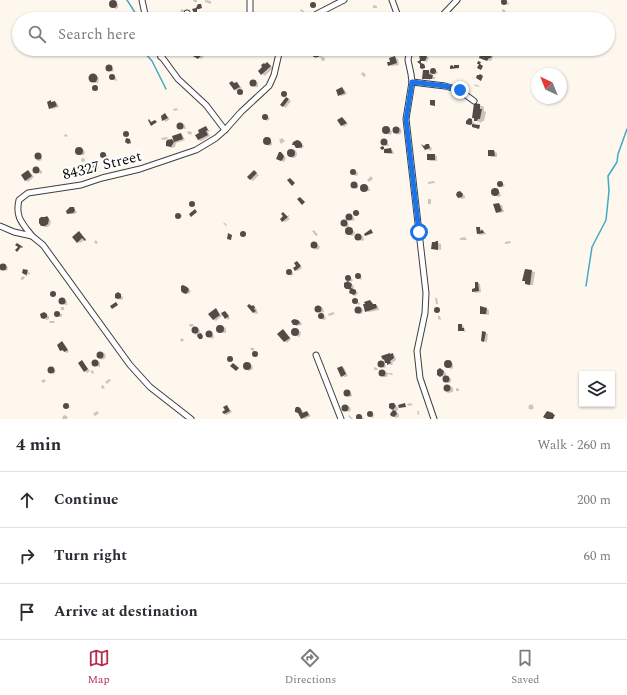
<!DOCTYPE html>
<html lang="en">
<head>
<meta charset="utf-8">
<style>
  :root { --surface:#fff; --page:#f2f2f3; --text:#2b2b33; --muted:#7c7c81; --line:#e1e1e2; --accent:#b32e4e }
  body { margin:0; font-family:Spectral,serif; background:var(--page); color:var(--text) }
  .controls { position:absolute; right:12px; bottom:12px; display:grid; overflow:hidden; border-radius:0px; box-shadow:0 1px 3px #0004 }
  .controls button { width:36px; height:36px; display:grid; place-items:center; padding:0; border:0; border-bottom:1px solid var(--line); background:var(--surface); color:var(--text); font:20px sans-serif }
  .compass { position:absolute; left:531px; top:68px; width:36px; height:36px; border-radius:50%; background:var(--surface); box-shadow:0 1px 3px #0004; rotate:317deg }
  .stop { position:absolute; width:12px; height:12px; margin:-9px; border:3px solid #1a73e8; border-radius:50%; background:#fff }
  .stop.end { background:#1a73e8; border-color:#fff; box-shadow:0 1px 4px #0008 }
  .list { margin:0; padding:0; list-style:none }
  h2 { display:flex; justify-content:space-between; align-items:center; height:52px; margin:0; padding:0 16px; font-size:17px }
  h2 small { font-size:13px; font-weight:400; color:var(--muted) }
  .list li { display:grid; grid-template-columns:26px 1fr auto; gap:12px; align-items:center; box-sizing:border-box; height:56px; padding:0 16px; border-top:1px solid var(--line) }
  .list b { display:block; font-size:15px; white-space:nowrap }
  .list em { font-size:13px; font-style:normal; color:var(--muted) }
  .icon { flex:none; width:22px; height:22px; fill:none; stroke:currentColor; stroke-width:2; stroke-linecap:round; stroke-linejoin:round }
  .map { position:relative; flex:none; width:627px; height:419px; overflow:hidden }
  .search { position:absolute; background:var(--surface); box-shadow:0 1px 3px #0004; left:12px; right:12px; top:12px; height:44px; display:flex; align-items:center; gap:10px; box-sizing:border-box; padding:0 14px; border-radius:22px; color:var(--muted); font-size:15px }
  .sheet { height:220px; background:var(--surface) }
  nav { display:flex; justify-content:space-around; align-items:center; box-sizing:border-box; height:56px; border-top:1px solid var(--line); background:var(--surface); font-size:11px; color:var(--muted) }
  nav a { display:grid; justify-items:center; gap:2px }
  nav .on { color:var(--accent) }
  .map>svg:first-child { display:block }
  .shadow { fill:#0003 }
  .lines { fill:none; stroke-linecap:round; stroke-linejoin:round }
  .stream { stroke:#41a9c4; stroke-width:1.5 }
  .building { fill:#544b49 }
  .street-casing { stroke:#3f3f3f; stroke-width:7 }
  .street { stroke:#fff; stroke-width:5 }
  .route { stroke:#1a73e8; stroke-width:5 }
  .labels { text-anchor:middle; stroke-width:4; stroke-linejoin:round; paint-order:stroke }
  .street-label { font-size:15px; fill:#0c0c0c; stroke:#fff }
</style>
</head>
<body>
<div class="map">
<svg width="627" height="419" viewBox="0 0 627 419">
  <rect width="100%" height="100%" fill="#fef7ed"/>
  <g class="shadow">
    <polygon points="193,0 197,0 197,2 194,2"/>
    <polygon points="205,0 211,1 211,4 205,2"/>
    <polygon points="503,0 509,3 508,5 502,2"/>
    <polygon points="111,2 118,4 118,8 116,9 111,6"/>
    <circle cx="314" cy="6" r="2"/>
    <polygon points="373,5 377,6 377,8 373,8"/>
    <polygon points="182,9 186,12 183,14 180,11"/>
    <polygon points="301,9 305,12 304,14 300,10"/>
    <polygon points="502,9 505,10 506,15 503,15"/>
    <polygon points="191,13 196,15 196,19 191,18 189,15"/>
    <polygon points="458,13 464,16 469,14 473,17 473,19 460,19 457,15"/>
    <polygon points="14,29 17,29 17,33 15,33"/>
    <polygon points="194,49 198,49 205,55 201,59 198,57"/>
    <polygon points="428,49 432,49 435,53 433,54"/>
    <polygon points="31,50 33,51 34,53 30,53 29,51"/>
    <polygon points="458,50 461,53 459,55 456,52"/>
    <polygon points="315,51 320,53 322,58 315,56 314,54"/>
    <polygon points="423,54 429,58 427,62 421,59"/>
    <polygon points="492,54 494,55 491,61 483,59"/>
    <circle cx="323" cy="59" r="2"/>
    <polygon points="395,58 398,59 399,65 392,66 389,65"/>
    <polygon points="267,63 273,68 265,76 259,71"/>
    <polygon points="110,66 114,70 112,72 107,67"/>
    <polygon points="433,69 438,72 438,73 435,75 433,74 431,71"/>
    <polygon points="428,71 431,72 431,76 435,77 435,79 430,79 430,80 423,78"/>
    <polygon points="363,72 366,75 364,77 361,74"/>
    <polygon points="94,75 99,78 98,83 95,83 91,80 91,76"/>
    <polygon points="110,76 116,77 117,81 110,79"/>
    <polygon points="254,80 258,83 258,87 255,87 250,84 250,82"/>
    <polygon points="237,83 242,88 237,91 234,90 235,84"/>
    <polygon points="474,84 479,86 480,87 475,86"/>
    <circle cx="96" cy="89" r="2"/>
    <polygon points="342,88 344,89 347,94 342,96 339,95"/>
    <polygon points="240,91 243,93 242,95 239,93"/>
    <polygon points="284,92 287,94 286,96 282,94"/>
    <polygon points="287,98 291,101 286,108 282,105"/>
    <polygon points="55,102 57,103 59,107 53,109 50,108"/>
    <polygon points="475,105 480,105 484,107 484,111 486,112 484,121 482,121 481,123 475,120 473,118"/>
    <polygon points="177,108 178,110 174,111 173,109"/>
    <polygon points="166,115 170,119 166,122 162,119"/>
    <polygon points="266,115 268,116 270,119 267,121 262,117 262,116"/>
    <polygon points="342,118 348,124 344,127 342,125"/>
    <polygon points="470,119 474,122 475,125 479,126 480,128 473,126 467,124"/>
    <polygon points="180,123 185,125 186,129 179,128 178,125"/>
    <polygon points="206,127 210,131 208,132 210,136 201,141 198,140"/>
    <circle cx="398" cy="131" r="3.5"/>
    <polygon points="386,128 392,131 391,135 385,133 384,130"/>
    <polygon points="188,131 192,132 191,135 187,133"/>
    <polygon points="125,132 129,134 128,136 124,135"/>
    <polygon points="66,134 68,136 65,137 64,135"/>
    <polygon points="181,134 183,136 185,140 176,143 175,147 172,148 169,146 169,140 175,142 173,137"/>
    <polygon points="167,137 168,139 162,140 161,138"/>
    <polygon points="267,138 272,142 272,145 269,146 265,143 264,141"/>
    <polygon points="282,138 285,141 281,144 279,140"/>
    <polygon points="385,140 387,142 389,146 387,146 384,145 382,142"/>
    <polygon points="300,142 304,146 302,149 293,144"/>
    <polygon points="427,145 432,148 431,151 425,148"/>
    <polygon points="79,148 84,150 85,153 84,155 81,155 78,154 76,150"/>
    <polygon points="391,149 393,151 394,154 388,154 385,153"/>
    <circle cx="293" cy="154" r="4"/>
    <polygon points="494,151 497,153 497,157 492,157 489,156"/>
    <polygon points="103,153 107,155 107,157 105,158 109,160 111,168 107,169 105,168 105,158 101,157 101,155"/>
    <polygon points="281,153 286,158 284,162 279,160"/>
    <circle cx="39" cy="158" r="3"/>
    <polygon points="434,155 437,156 437,161 430,161 428,160"/>
    <circle cx="83" cy="160" r="2"/>
    <polygon points="92,164 99,167 98,170 96,171 91,168"/>
    <polygon points="35,167 42,171 42,173 41,174 34,171"/>
    <polygon points="354,170 358,173 358,175 356,176 352,174 351,171"/>
    <polygon points="29,171 34,177 28,182 25,180"/>
    <polygon points="255,172 259,175 253,181 250,179"/>
    <polygon points="371,176 373,179 369,182 367,180"/>
    <polygon points="434,181 435,183 428,184 428,182"/>
    <polygon points="354,182 359,186 357,189 352,185"/>
    <polygon points="499,182 505,185 503,187 498,184"/>
    <polygon points="363,186 369,187 370,191 364,191 362,190"/>
    <polygon points="494,190 500,192 501,196 499,197 494,195"/>
    <polygon points="460,192 465,196 465,198 462,199 459,197"/>
    <rect x="428" y="199" width="3" height="5"/>
    <polygon points="191,203 194,204 194,206 190,205"/>
    <polygon points="499,204 502,205 504,212 499,213 496,212 495,205"/>
    <polygon points="73,208 77,212 75,214 71,214 68,213"/>
    <polygon points="358,211 360,214 356,215 354,212"/>
    <polygon points="283,213 290,219 285,222 283,221"/>
    <polygon points="178,214 182,215 181,218 177,216"/>
    <polygon points="351,215 355,219 353,221 348,219 348,216"/>
    <polygon points="47,217 51,221 50,225 48,227 44,227 42,225"/>
    <polygon points="343,221 348,223 349,226 348,228 343,226"/>
    <polygon points="223,223 225,223 227,225 226,226"/>
    <polygon points="348,228 355,232 354,235 352,236 346,233"/>
    <polygon points="479,228 482,229 482,231 486,233 486,234 480,235 478,234"/>
    <polygon points="314,230 318,235 316,236 312,231"/>
    <polygon points="243,232 246,233 246,236 242,234"/>
    <polygon points="79,233 86,239 80,243 78,242"/>
    <polygon points="358,234 363,236 364,240 362,241 357,239 356,235"/>
    <polygon points="465,237 467,240 460,240 460,238"/>
    <polygon points="96,240 98,243 96,244 94,242"/>
    <polygon points="510,241 511,243 505,244 505,242"/>
    <polygon points="436,242 441,244 441,250 432,248"/>
    <polygon points="313,243 320,246 319,249 317,250 314,248 312,245"/>
    <polygon points="299,264 302,268 298,271 295,270"/>
    <polygon points="2,265 8,267 7,271 1,268"/>
    <polygon points="24,270 30,273 30,275 23,272"/>
    <polygon points="290,270 294,274 291,276 287,273 287,271"/>
    <polygon points="526,270 535,272 533,285 528,285 523,280"/>
    <polygon points="359,274 361,276 362,280 357,278 357,275"/>
    <polygon points="23,276 25,277 23,280 20,279"/>
    <polygon points="349,276 353,280 351,282 346,279 346,278"/>
    <polygon points="350,283 354,286 353,290 358,292 357,295 354,296 352,294 350,290 347,289"/>
    <polygon points="478,283 480,284 481,292 476,293 473,291 476,289"/>
    <polygon points="187,288 191,291 189,294 184,292"/>
    <polygon points="52,292 56,293 56,295 52,295"/>
    <polygon points="118,294 123,297 123,299 121,300 119,299"/>
    <polygon points="435,298 437,298 438,304 436,304"/>
    <polygon points="61,299 67,301 67,305 66,305 60,303"/>
    <polygon points="354,300 360,303 359,305 353,302"/>
    <polygon points="370,301 374,305 378,306 379,310 369,312 366,311"/>
    <polygon points="253,306 256,308 258,313 256,314 254,313"/>
    <polygon points="319,306 323,308 324,312 321,313 316,310 316,307"/>
    <rect x="61" y="307" width="3" height="3"/>
    <circle cx="360" cy="311" r="3"/>
    <polygon points="436,308 440,310 439,312 435,310"/>
    <polygon points="486,309 489,310 489,315 481,314"/>
    <polygon points="216,310 221,315 225,312 230,318 228,320 223,315 216,321 213,319"/>
    <polygon points="333,312 335,314 329,316 328,314"/>
    <polygon points="44,313 49,316 49,319 47,320 42,317"/>
    <polygon points="56,313 62,314 62,317 56,316"/>
    <polygon points="322,314 325,316 326,319 324,320 321,319 320,316"/>
    <polygon points="438,316 440,316 441,320 438,319"/>
    <polygon points="298,320 301,322 302,325 296,326 294,324"/>
    <polygon points="49,321 54,321 55,323 50,323"/>
    <polygon points="189,324 193,324 194,326 190,327"/>
    <polygon points="462,325 464,327 466,332 459,330"/>
    <polygon points="219,326 221,326 226,328 226,333 224,333 218,331"/>
    <polygon points="296,329 301,332 300,336 299,337 293,334 293,330"/>
    <circle cx="197" cy="332" r="3"/>
    <polygon points="283,331 291,339 287,343 285,341"/>
    <polygon points="209,332 213,334 214,337 212,339 208,336 207,333"/>
    <polygon points="485,333 488,334 487,342 482,341"/>
    <polygon points="182,338 184,340 182,342 180,340"/>
    <polygon points="62,342 64,344 69,352 67,353 61,350"/>
    <polygon points="250,348 254,348 254,351 251,350"/>
    <circle cx="102" cy="356" r="3.5"/>
    <polygon points="256,353 258,355 256,357 253,354"/>
    <polygon points="390,354 395,356 396,360 392,363 393,365 391,365 386,363 383,357"/>
    <polygon points="231,357 233,361 230,361 228,358"/>
    <polygon points="95,360 100,362 100,367 94,365 94,361"/>
    <polygon points="381,361 385,363 386,367 384,368 378,365 378,362"/>
    <polygon points="448,361 453,364 453,368 452,369 446,367 445,362"/>
    <polygon points="82,362 90,371 87,373 85,371"/>
    <polygon points="246,363 252,365 253,369 249,371 246,369 244,367"/>
    <polygon points="342,367 344,368 348,376 345,377 342,376"/>
    <polygon points="374,367 377,368 378,370 374,370"/>
    <polygon points="51,368 56,371 54,374 48,370"/>
    <polygon points="440,369 446,373 446,376 451,379 451,381 450,383 445,382 444,378 438,374"/>
    <polygon points="93,370 94,374 91,373 91,371"/>
    <polygon points="382,370 388,373 392,373 393,375 388,374 387,377 384,377 380,374"/>
    <polygon points="44,379 46,381 43,383 41,381"/>
    <polygon points="109,379 111,380 107,384 105,382"/>
    <polygon points="103,385 105,388 102,389 101,386"/>
    <polygon points="449,385 453,388 453,392 448,393 445,391 444,386"/>
    <polygon points="456,388 459,389 459,391 456,391"/>
    <polygon points="346,391 352,394 352,396 350,397 344,393"/>
    <polygon points="411,403 413,405 408,406 407,404"/>
    <polygon points="68,404 70,408 69,408 66,407 65,405"/>
    <polygon points="392,404 398,407 398,410 395,412 399,414 399,417 396,418 392,415 394,410 390,407"/>
    <circle cx="531" cy="407" r="2.5"/>
    <polygon points="345,405 350,407 351,410 349,412 343,408"/>
    <polygon points="227,406 232,412 227,415 224,414"/>
    <polygon points="299,408 303,411 304,414 307,412 311,416 305,419 301,418"/>
    <polygon points="97,411 99,413 95,416 93,414"/>
    <polygon points="417,411 419,411 419,415 418,415"/>
    <polygon points="369,412 374,415 373,418 368,416"/>
    <polygon points="65,415 68,417 67,419 62,419 63,416"/>
    <polygon points="349,415 353,419 351,419 348,416"/>
    <polygon points="360,416 363,417 364,419 357,419 357,417"/>
  </g>
  <g class="lines">
    <g class="stream">
      <polyline points="127,0 136,14 137,19"/>
      <polyline points="144,49 145,53 152,61 166,89"/>
      <polyline points="586,286 592,247 606,220 609,191 608,176 617,162 618,154 627,129"/>
    </g>
  </g>
  <g class="building">
    <circle cx="504" cy="2" r="3"/>
    <circle cx="113" cy="4" r="4"/>
    <circle cx="313" cy="5" r="3"/>
    <polygon points="198,4 201,4 202,8 199,9 197,9 197,12 194,13 192,9 196,8"/>
    <circle cx="191" cy="15" r="3"/>
    <polygon points="465,12 470,13 469,15 471,15 471,19 463,19 464,14 465,14"/>
    <circle cx="459" cy="16" r="3.5"/>
    <polygon points="377,13 380,19 367,19 369,16 374,16 373,14"/>
    <polygon points="532,13 539,15 539,19 530,19"/>
    <polygon points="193,49 198,49 203,53 198,59 191,55 190,52"/>
    <circle cx="31" cy="52" r="3"/>
    <circle cx="458" cy="52" r="3"/>
    <circle cx="316" cy="54" r="3.5"/>
    <polygon points="481,51 492,53 491,58 489,58 487,61 479,58"/>
    <polygon points="423,53 425,54 427,57 425,61 421,61 421,63 424,64 425,66 425,68 422,69 420,68 420,64 417,62 420,60 419,55"/>
    <polygon points="395,56 397,63 388,66 387,62 390,62 389,58"/>
    <polygon points="478,61 481,62 480,64 483,66 481,70 477,68 479,64 477,64"/>
    <polygon points="267,62 271,66 261,75 258,71 262,67 261,65 264,63 265,64"/>
    <circle cx="109" cy="68" r="3.5"/>
    <polygon points="452,65 454,67 454,65 459,65 459,68 450,69 450,66"/>
    <circle cx="433" cy="71" r="3"/>
    <polygon points="423,70 429,70 429,74 433,75 432,79 422,79"/>
    <circle cx="93" cy="78" r="4.5"/>
    <circle cx="112" cy="77" r="3"/>
    <polygon points="480,74 483,76 481,81 476,78 477,75 479,75"/>
    <circle cx="253" cy="83" r="3.5"/>
    <polygon points="232,81 234,83 237,82 240,87 234,90 229,83"/>
    <circle cx="95" cy="88" r="3"/>
    <polygon points="342,87 345,93 338,96 336,90"/>
    <circle cx="240" cy="92" r="3"/>
    <circle cx="284" cy="94" r="3"/>
    <polygon points="286,97 289,99 283,107 280,105"/>
    <polygon points="51,100 51,102 55,101 57,106 49,109 47,102"/>
    <polygon points="430,100 435,100 435,106 430,105"/>
    <polygon points="474,103 480,104 480,109 482,109 480,119 478,119 477,121 474,121 474,118 472,118"/>
    <polygon points="165,113 168,118 162,121 161,116"/>
    <circle cx="265" cy="117" r="3"/>
    <polygon points="342,117 347,123 341,126 337,120"/>
    <polygon points="469,118 472,119 472,124 480,125 479,129 472,127 472,124 470,125 466,124 466,121"/>
    <polygon points="149,119 151,122 155,120 157,122 151,126 148,120"/>
    <circle cx="180" cy="126" r="3.5"/>
    <polygon points="206,126 208,130 206,131 208,135 198,140 195,135 199,133 198,130"/>
    <circle cx="386" cy="130" r="4"/>
    <circle cx="396" cy="130" r="3.5"/>
    <circle cx="126" cy="134" r="3"/>
    <polygon points="181,133 183,139 174,142 175,144 174,142 171,147 166,146 166,142 167,140 172,139 174,142 172,136"/>
    <circle cx="267" cy="141" r="4"/>
    <polygon points="126,138 130,139 131,144 130,143 128,144 125,142"/>
    <circle cx="384" cy="142" r="3.5"/>
    <polygon points="297,140 300,141 302,144 302,147 299,148 296,148 294,145 292,145 293,142"/>
    <polygon points="421,144 424,146 426,144 429,144 430,148 425,150"/>
    <polygon points="382,146 384,147 384,149 391,148 392,153 384,153 384,149 382,150 380,148"/>
    <circle cx="79" cy="151" r="4"/>
    <circle cx="291" cy="153" r="4"/>
    <polygon points="488,150 494,150 495,156 488,156"/>
    <polygon points="279,152 281,152 284,156 283,159 281,161 276,159"/>
    <circle cx="103" cy="155" r="3"/>
    <circle cx="38" cy="156" r="3.5"/>
    <rect x="427" y="154" width="8" height="6"/>
    <polygon points="107,157 108,167 104,168 104,158"/>
    <circle cx="94" cy="166" r="3.5"/>
    <polygon points="83,166 88,169 86,173 80,169"/>
    <circle cx="36" cy="170" r="3.5"/>
    <circle cx="353" cy="172" r="3"/>
    <polygon points="28,170 32,176 25,181 21,175"/>
    <polygon points="254,170 257,173 250,180 247,177"/>
    <polygon points="290,178 295,183 292,186 287,180"/>
    <circle cx="500" cy="184" r="3"/>
    <circle cx="354" cy="185" r="3.5"/>
    <circle cx="364" cy="188" r="4"/>
    <circle cx="495" cy="192" r="4"/>
    <polygon points="460,191 463,194 462,197 458,198 456,195 457,192"/>
    <polygon points="300,197 305,202 302,205 297,199"/>
    <circle cx="192" cy="204" r="3"/>
    <polygon points="499,203 502,211 496,213 493,204"/>
    <polygon points="70,207 74,207 75,211 73,213 67,214 66,211"/>
    <polygon points="195,209 197,212 191,217 189,214"/>
    <circle cx="356" cy="213" r="3"/>
    <polygon points="283,212 288,217 289,215 289,216 282,222 280,219 283,216 281,214"/>
    <circle cx="178" cy="216" r="3"/>
    <circle cx="349" cy="217" r="3.5"/>
    <polygon points="47,216 49,219 48,224 45,226 41,226 39,223 39,219 41,217 45,217"/>
    <circle cx="344" cy="223" r="3.5"/>
    <circle cx="349" cy="231" r="4"/>
    <polygon points="476,227 480,227 480,231 483,230 484,233 477,234"/>
    <polygon points="371,229 373,233 365,236 364,234"/>
    <polygon points="79,231 86,240 85,241 82,238 77,243 72,237"/>
    <circle cx="243" cy="234" r="3"/>
    <polygon points="228,233 232,235 231,240 227,239"/>
    <circle cx="358" cy="237" r="3.5"/>
    <polygon points="436,241 438,241 438,250 431,249 432,242 435,242"/>
    <circle cx="314" cy="245" r="3.5"/>
    <polygon points="17,243 23,247 22,248 21,247 17,252 15,250 18,247 15,245"/>
    <polygon points="297,261 301,266 295,271 293,268 296,266 294,263"/>
    <circle cx="3" cy="267" r="3.5"/>
    <circle cx="289" cy="272" r="3"/>
    <polygon points="23,269 28,270 26,277 26,275 22,273"/>
    <polygon points="525,269 532,270 530,285 525,284 525,281 522,281"/>
    <circle cx="358" cy="276" r="3"/>
    <circle cx="348" cy="278" r="3"/>
    <polygon points="348,281 352,284 351,288 356,290 356,293 354,295 349,293 350,289 346,289 344,287 344,283"/>
    <polygon points="475,282 478,282 479,291 472,292 472,289 475,288"/>
    <polygon points="183,285 187,287 189,289 188,292 186,294 183,293 181,291 181,286"/>
    <circle cx="53" cy="294" r="3"/>
    <polygon points="118,292 121,294 121,298 118,299 115,298 115,294"/>
    <circle cx="62" cy="301" r="3.5"/>
    <circle cx="355" cy="301" r="3"/>
    <polygon points="370,300 373,304 376,304 377,308 365,312 363,304 365,304 364,302"/>
    <polygon points="116,302 118,305 112,309 110,306"/>
    <polygon points="249,304 252,306 253,305 255,307 254,309 256,311 253,313 247,306"/>
    <circle cx="318" cy="309" r="3.5"/>
    <polygon points="480,306 487,308 486,314 480,314"/>
    <circle cx="358" cy="310" r="3.5"/>
    <circle cx="437" cy="310" r="3"/>
    <polygon points="216,308 220,315 213,320 208,314"/>
    <circle cx="57" cy="314" r="3"/>
    <polygon points="225,311 229,316 225,319 221,313"/>
    <polygon points="44,312 47,314 47,317 44,319 41,318 40,314"/>
    <circle cx="321" cy="316" r="3"/>
    <polygon points="294,319 298,320 300,323 297,325 293,325 291,321"/>
    <polygon points="458,324 462,324 462,328 464,328 464,331 458,331"/>
    <circle cx="220" cy="329" r="4"/>
    <circle cx="195" cy="330" r="3.5"/>
    <circle cx="295" cy="332" r="4"/>
    <polygon points="283,329 290,338 284,342 277,334"/>
    <circle cx="209" cy="334" r="3.5"/>
    <polygon points="482,331 486,332 484,342 481,341"/>
    <polygon points="201,333 203,336 202,339 199,339 197,336 198,334"/>
    <polygon points="62,341 68,350 64,352 63,350 60,351 57,345"/>
    <circle cx="255" cy="354" r="3"/>
    <circle cx="100" cy="355" r="3.5"/>
    <polygon points="390,353 390,354 393,353 394,358 390,361 391,363 387,365 387,363 385,363 384,359 383,360 381,356"/>
    <circle cx="230" cy="359" r="3"/>
    <circle cx="95" cy="363" r="3.5"/>
    <circle cx="448" cy="364" r="4"/>
    <polygon points="82,360 88,369 84,372 78,363"/>
    <circle cx="381" cy="364" r="3.5"/>
    <circle cx="247" cy="366" r="4"/>
    <polygon points="233,363 239,368 236,371 230,366"/>
    <polygon points="342,366 346,374 341,377 337,368"/>
    <circle cx="51" cy="370" r="3.5"/>
    <polygon points="440,368 444,371 443,375 440,377 437,375 437,370"/>
    <circle cx="382" cy="373" r="3.5"/>
    <circle cx="446" cy="379" r="3.5"/>
    <circle cx="447" cy="388" r="3.5"/>
    <circle cx="347" cy="393" r="3.5"/>
    <circle cx="66" cy="406" r="3"/>
    <polygon points="391,403 394,403 396,406 393,410 396,411 397,414 394,417 391,416 390,414 393,410 389,408 389,404"/>
    <polygon points="405,403 406,407 399,408 398,405"/>
    <circle cx="345" cy="408" r="3.5"/>
    <polygon points="227,405 230,411 224,414 222,412 225,410 223,407"/>
    <polygon points="296,407 299,407 301,409 302,413 307,411 309,415 301,419 298,413 295,412 295,409"/>
    <circle cx="370" cy="414" r="3"/>
    <polygon points="547,411 553,413 553,414 555,415 553,419 547,419 543,417"/>
    <circle cx="359" cy="417" r="3"/>
  </g>
  <g class="lines">
    <defs>
      <g id="street">
        <polyline points="142,0 146,19"/>
        <polyline points="250,0 250,14 254,19"/>
        <polyline points="392,0 399,19"/>
        <polyline points="186,19 187,13"/>
        <polyline points="307,19 344,0"/>
        <polyline points="439,19 457,0"/>
        <polyline points="156,49 178,79 206,105 225,130"/>
        <polyline points="410,49 408,60 411,74 412,82 406,119 426,293 425,313 417,351 420,378 434,419"/>
        <polyline points="486,49 486,53"/>
        <polyline points="161,57 166,49"/>
        <polyline points="412,82 445,86 459,90 474,101"/>
        <polyline points="0,226 14,232 32,236 43,245 130,365 150,387 191,419"/>
        <path d="M32 236C22 223 15 217 19 200L28 193 81 185 102 178 140 169 196 150 216 138 225 130 241 112 269 86 274 75 280 49"/>
        <polyline points="316,355 341,419"/>
      </g>
    </defs>
    <use href="#street" class="street-casing"/>
    <use href="#street" class="street"/>
  </g>
  <g class="lines">
    <polyline class="route" points="419,232 406,120 412,82 445,86 460,90"/>
  </g>
  <g class="labels">
    <g class="street-label">
      <text transform="translate(102 165) rotate(-14)" y="5">84327 Street</text>
    </g>
  </g>
</svg>
<div class="controls">
<button><svg class="icon" aria-label="layers" viewBox="0 0 24 24"><path d="M12 4l9 5-9 5-9-5zM3 14l9 5 9-5"/></svg></button>
</div>
<svg class="compass" viewBox="-18 -18 36 36"><path d="M0-13l5 13h-10z" fill="#e53935"/><path d="M0 13l5-13h-10z" fill="#7c7c81"/></svg>
<div class="stop" style="left:419px;top:232px"></div>
<div class="stop end" style="left:460px;top:90px"></div>
<div class="search"><svg class="icon" aria-label="search" viewBox="0 0 24 24"><circle cx="10" cy="10" r="6"/><path d="M15 15l6 6"/></svg>Search here</div>
</div>
<section class="sheet">
<h2>4 min<small>Walk · 260 m</small></h2>
<ul class="list">
<li><svg class="icon" aria-label="ahead" viewBox="0 0 24 24"><path d="M12 20V5M6 11l6-6 6 6"/></svg><div><b>Continue</b></div><em>200 m</em></li>
<li><svg class="icon" aria-label="right" viewBox="0 0 24 24"><path d="M7 20v-9h11M14 6l5 5-5 5"/></svg><div><b>Turn right</b></div><em>60 m</em></li>
<li><svg class="icon" aria-label="arrive" viewBox="0 0 24 24"><path d="M6 21V4h12l-3 4 3 4H6"/></svg><div><b>Arrive at destination</b></div></li>
</ul>
</section>
<nav>
<a class="on"><svg class="icon" aria-label="map" viewBox="0 0 24 24"><path d="M3 6l6-2 6 2 6-2v14l-6 2-6-2-6 2zM9 4v14M15 6v14"/></svg>Map</a>
<a><svg class="icon" aria-label="directions" viewBox="0 0 24 24"><path d="M12 3l9 9-9 9-9-9zM9 14v-3h6M13 9l2 2-2 2"/></svg>Directions</a>
<a><svg class="icon" aria-label="saved" viewBox="0 0 24 24"><path d="M7 4h10v16l-5-4-5 4z"/></svg>Saved</a>
</nav>
</body>
</html>
